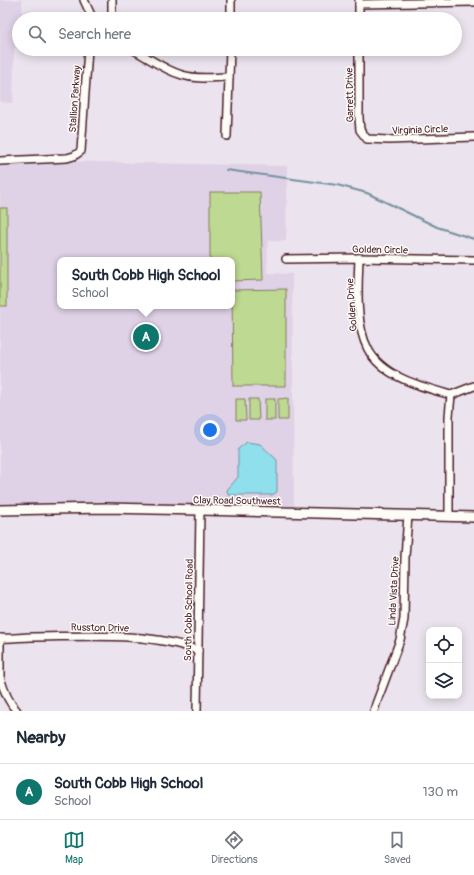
<!DOCTYPE html>
<html lang="en">
<head>
<meta charset="utf-8">
<style>
  :root { --surface:#fff; --page:#f6f6f7; --text:#1f2937; --muted:#747a83; --line:#e0e1e3; --accent:#0f766e }
  body { margin:0; font-family:Pangolin,sans-serif; background:var(--page); color:var(--text) }
  .controls { position:absolute; right:12px; bottom:12px; display:grid; overflow:hidden; border-radius:8px; box-shadow:0 2px 10px #0003 }
  .controls button { width:36px; height:36px; display:grid; place-items:center; padding:0; border:0; border-bottom:1px solid var(--line); background:var(--surface); color:var(--text); font:20px sans-serif }
  .you { position:absolute; left:210px; top:430px; width:14px; height:14px; margin:-10px; border:3px solid #fff; border-radius:50%; background:#1a73e8; box-shadow:0 0 0 6px #1a73e833 }
  .badge { display:grid; place-items:center; width:26px; height:26px; border-radius:50%; background:var(--accent); color:#fff; font-size:13px; font-weight:700 }
  .pin { position:absolute; translate:-50% -50%; border:2px solid #fff; box-shadow:0 1px 4px #0006 }
  .popup { position:absolute; left:57px; top:257px; width:178px; height:52px; box-sizing:border-box; display:grid; place-content:center; border-radius:8px; background:var(--surface); filter:drop-shadow(0 1px 3px #0005); font-size:13px; white-space:nowrap; color:var(--muted) }
  .popup b { font-size:15px; color:var(--text) }
  .popup::after { content:''; position:absolute; left:50%; top:100%; margin-left:-8px; border:8px solid transparent; border-top-color:var(--surface) }
  .list { margin:0; padding:0; list-style:none }
  h2 { display:flex; justify-content:space-between; align-items:center; height:52px; margin:0; padding:0 16px; font-size:17px }
  h2 small { font-size:13px; font-weight:400; color:var(--muted) }
  .list li { display:grid; grid-template-columns:26px 1fr auto; gap:12px; align-items:center; box-sizing:border-box; height:56px; padding:0 16px; border-top:1px solid var(--line) }
  .list b { display:block; font-size:15px; white-space:nowrap }
  .list p { margin:0; font-size:13px; white-space:nowrap; color:var(--muted) }
  .list em { font-size:13px; font-style:normal; color:var(--muted) }
  .icon { flex:none; width:22px; height:22px; fill:none; stroke:currentColor; stroke-width:2; stroke-linecap:round; stroke-linejoin:round }
  .map { position:relative; flex:none; width:474px; height:711px; overflow:hidden }
  .search { position:absolute; background:var(--surface); box-shadow:0 2px 10px #0003; left:12px; right:12px; top:12px; height:44px; display:flex; align-items:center; gap:10px; box-sizing:border-box; padding:0 14px; border-radius:22px; color:var(--muted); font-size:15px }
  .sheet { height:108px; background:var(--surface) }
  nav { display:flex; justify-content:space-around; align-items:center; box-sizing:border-box; height:56px; border-top:1px solid var(--line); background:var(--surface); font-size:11px; color:var(--muted) }
  nav a { display:grid; justify-items:center; gap:2px }
  nav .on { color:var(--accent) }
  .map>svg:first-child { display:block }
  .built { fill:#dfd1e6; fill-rule:evenodd }
  .green { fill:#bed991; stroke:#847c5e }
  .water { fill:#90dfec; stroke:#74929f }
  .lines { fill:none; stroke-linecap:round; stroke-linejoin:round }
  .stream { stroke:#74929f; stroke-width:2 }
  .minor-casing { stroke:#4a1f2b; stroke-width:10 }
  .tertiary-casing { stroke:#4a1f2b; stroke-width:12 }
  .minor { stroke:#fdfcf7; stroke-width:7 }
  .tertiary { stroke:#fdfcf7; stroke-width:9 }
  .labels { text-anchor:middle; stroke-width:3; stroke-linejoin:round; paint-order:stroke }
  .street-label { font-size:10px; fill:#4a1f2b; stroke:#fdfcf7 }
</style>
</head>
<body>
<div class="map">
<svg width="474" height="711" viewBox="0 0 474 711">
  <rect width="100%" height="100%" fill="#ebe3ed"/>
  <filter id="ink" filterUnits="userSpaceOnUse"><feTurbulence type="fractalNoise" baseFrequency=".025" numOctaves="2"/><feDisplacementMap in="SourceGraphic" scale="8" xChannelSelector="R" yChannelSelector="G"/><feConvolveMatrix kernelMatrix="1 2 1 2 8 2 1 2 1" color-interpolation-filters="sRGB"/></filter>
  <g filter="url(#ink)">
    <g class="built">
      <polygon points="0,0 22,0 22,19 19,19 19,34 14,51 13,103 0,102"/>
      <path d="M0 160 287 166 286 241H268L267 273 292 274 294 516 204 512 0 513ZM60 260H232V306H60Z"/>
    </g>
    <g class="green">
      <polygon points="210,192 260,192 263,280 232,281 232,260 210,260"/>
      <rect x="0" y="208" width="7" height="98"/>
      <polygon points="286,289 286,386 233,386 232,290"/>
      <polygon points="288,398 288,420 278,420 278,399"/>
      <polygon points="236,399 245,399 246,420 236,420"/>
      <polygon points="249,399 258,399 259,420 249,420"/>
      <rect x="265" y="399" width="10" height="21"/>
    </g>
    <polygon class="water" points="247,442 260,444 277,460 277,492 272,495 228,495 227,490 238,477 238,449"/>
    <g class="lines">
      <polyline class="stream" points="226,170 337,185 367,193 437,227 474,239"/>
      <defs>
        <g id="minor">
          <polyline points="84,0 90,13 90,19"/>
          <polyline points="359,0 359,19"/>
          <polyline points="359,4 474,2"/>
          <polyline points="112,19 112,0"/>
          <polyline points="231,19 231,0"/>
          <path d="M132 49C148 57 164 70 182 75 197 80 214 77 229 77"/>
          <polyline points="359,49 359,118 360,130 367,139 389,140 474,137"/>
          <polyline points="227,136 230,49"/>
          <polyline points="0,161 67,158 74,156 81,151 88,49"/>
          <path d="M359 258C358 285 355 325 368 349 382 377 423 387 451 395"/>
          <polyline points="286,259 359,258 474,260"/>
          <polyline points="451,395 474,386"/>
          <polyline points="449,517 449,416 451,395"/>
          <path d="M0 638C10 639 21 637 31 637 79 637 153 631 198 651"/>
          <path d="M0 638V677C3 688 9 703 17 711"/>
          <polyline points="197,711 200,510"/>
          <polyline points="374,711 376,704 400,640 404,619 405,557 408,515"/>
        </g>
        <polyline id="tertiary" points="0,510 106,508 200,510 474,517"/>
      </defs>
      <use href="#minor" class="minor-casing"/>
      <use href="#tertiary" class="tertiary-casing"/>
      <use href="#minor" class="minor"/>
      <use href="#tertiary" class="tertiary"/>
    </g>
  </g>
  <g class="labels">
    <g class="street-label">
      <text transform="translate(349 95) rotate(-91)" y="4">Garrett Drive</text>
      <text transform="translate(74 99) rotate(-86)" y="4">Stallion Parkway</text>
      <text transform="translate(420 129) rotate(-2)" y="4">Virginia Circle</text>
      <text transform="translate(380 249) rotate(1)" y="4">Golden Circle</text>
      <text transform="translate(351 305) rotate(-94)" y="4">Golden Drive</text>
      <text transform="translate(237 500) rotate(1)" y="4">Clay Road Southwest</text>
      <text transform="translate(393 591) rotate(-87)" y="4">Linda Vista Drive</text>
      <text transform="translate(188 610) rotate(-89)" y="4">South Cobb School Road</text>
      <text transform="translate(100 627) rotate(1)" y="4">Russton Drive</text>
    </g>
  </g>
</svg>
<div class="controls">
<button><svg class="icon" aria-label="locate" viewBox="0 0 24 24"><circle cx="12" cy="12" r="6"/><path d="M12 2v4M12 18v4M2 12h4M18 12h4"/></svg></button>
<button><svg class="icon" aria-label="layers" viewBox="0 0 24 24"><path d="M12 4l9 5-9 5-9-5zM3 14l9 5 9-5"/></svg></button>
</div>
<div class="you"></div>
<div class="pin badge" style="left:146px;top:337px">A</div>
<div class="popup"><b>South Cobb High School</b>School</div>
<div class="search"><svg class="icon" aria-label="search" viewBox="0 0 24 24"><circle cx="10" cy="10" r="6"/><path d="M15 15l6 6"/></svg>Search here</div>
</div>
<section class="sheet">
<h2>Nearby<small></small></h2>
<ul class="list">
<li><span class="badge">A</span><div><b>South Cobb High School</b><p>School</p></div><em>130 m</em></li>
</ul>
</section>
<nav>
<a class="on"><svg class="icon" aria-label="map" viewBox="0 0 24 24"><path d="M3 6l6-2 6 2 6-2v14l-6 2-6-2-6 2zM9 4v14M15 6v14"/></svg>Map</a>
<a><svg class="icon" aria-label="directions" viewBox="0 0 24 24"><path d="M12 3l9 9-9 9-9-9zM9 14v-3h6M13 9l2 2-2 2"/></svg>Directions</a>
<a><svg class="icon" aria-label="saved" viewBox="0 0 24 24"><path d="M7 4h10v16l-5-4-5 4z"/></svg>Saved</a>
</nav>
</body>
</html>
